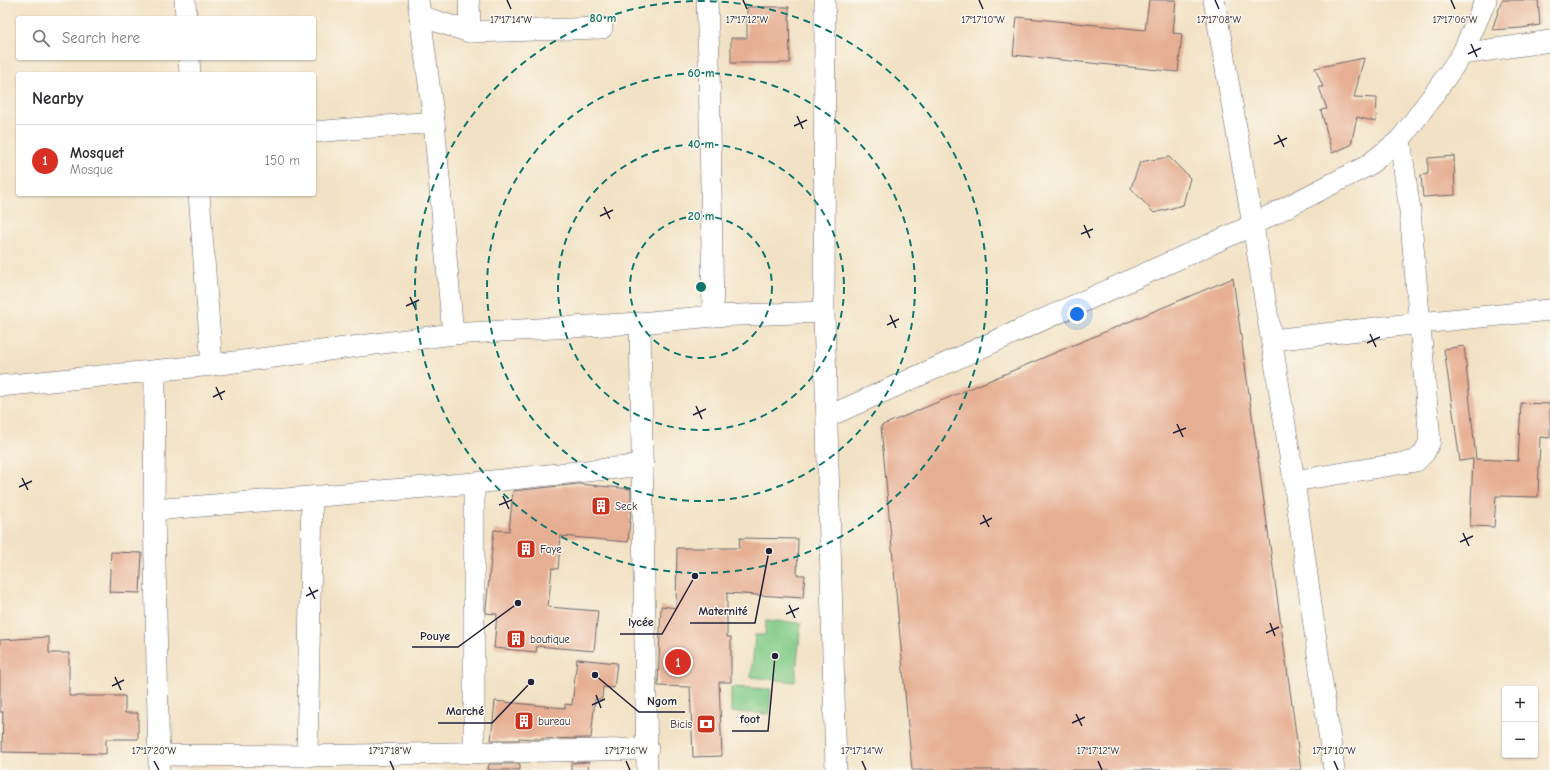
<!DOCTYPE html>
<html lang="en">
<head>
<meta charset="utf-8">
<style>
  :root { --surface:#fff; --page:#f7f7f7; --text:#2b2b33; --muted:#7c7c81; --line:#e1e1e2; --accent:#d93025 }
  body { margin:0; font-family:"Comic Neue",sans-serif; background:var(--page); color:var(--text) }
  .controls { position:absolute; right:12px; bottom:12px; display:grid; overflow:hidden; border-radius:4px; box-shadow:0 1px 3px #0004 }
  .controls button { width:36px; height:36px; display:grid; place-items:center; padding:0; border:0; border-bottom:1px solid var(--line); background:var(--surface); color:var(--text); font:20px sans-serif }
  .you { position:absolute; left:1077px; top:314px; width:14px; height:14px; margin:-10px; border:3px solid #fff; border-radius:50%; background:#1a73e8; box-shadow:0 0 0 6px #1a73e833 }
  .badge { display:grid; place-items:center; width:26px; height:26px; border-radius:50%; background:var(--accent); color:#fff; font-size:13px; font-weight:700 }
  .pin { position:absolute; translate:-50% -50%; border:2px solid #fff; box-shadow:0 1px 4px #0006 }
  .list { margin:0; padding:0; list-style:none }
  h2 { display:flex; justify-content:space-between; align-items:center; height:52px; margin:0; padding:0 16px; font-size:17px }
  h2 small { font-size:13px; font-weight:400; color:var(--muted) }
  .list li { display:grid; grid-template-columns:26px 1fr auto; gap:12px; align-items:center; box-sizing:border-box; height:72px; padding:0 16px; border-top:1px solid var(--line) }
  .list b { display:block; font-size:15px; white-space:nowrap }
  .list p { margin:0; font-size:13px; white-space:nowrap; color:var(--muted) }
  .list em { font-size:13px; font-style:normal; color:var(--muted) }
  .icon { flex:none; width:22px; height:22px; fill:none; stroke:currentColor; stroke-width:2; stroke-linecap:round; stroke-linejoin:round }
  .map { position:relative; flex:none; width:1550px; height:770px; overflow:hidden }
  .search { position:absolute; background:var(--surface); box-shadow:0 1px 3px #0004; left:16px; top:16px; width:300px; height:44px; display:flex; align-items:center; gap:10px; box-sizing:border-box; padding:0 14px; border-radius:4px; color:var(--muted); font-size:15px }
  .panel { position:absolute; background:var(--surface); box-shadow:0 1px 3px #0004; left:16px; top:72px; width:300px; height:124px; border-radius:4px }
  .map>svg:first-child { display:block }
  .green { fill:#81ca86; stroke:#527660 }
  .building { fill:#e6af93 }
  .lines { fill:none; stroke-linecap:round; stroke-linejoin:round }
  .minor-casing { stroke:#6b656b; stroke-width:22 }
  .minor { stroke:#fff; stroke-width:21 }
  .ticks { fill:none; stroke:#22223b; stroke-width:1.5 }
  .ring { fill:none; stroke:#0f766e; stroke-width:2; stroke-dasharray:7 5 }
  .labels { text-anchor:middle; stroke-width:3; stroke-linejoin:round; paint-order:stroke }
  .poi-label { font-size:11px; fill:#22223b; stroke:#fbf7ec; text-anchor:start }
  .ticks-label { font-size:10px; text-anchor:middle; fill:#22223b; stroke:#fbf7ec; stroke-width:3; stroke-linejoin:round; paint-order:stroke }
  .centre { fill:#0f766e; stroke:#fbf7ec; stroke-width:2 }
  .ring-label { font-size:12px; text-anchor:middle; font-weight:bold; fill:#0f766e; stroke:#fbf7ec; stroke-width:3; stroke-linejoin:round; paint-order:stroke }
  .leader { fill:none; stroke:#22223b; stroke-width:1.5 }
  .callout-dot { fill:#22223b; stroke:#fbf7ec; stroke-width:1.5 }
  .callout-label { font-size:12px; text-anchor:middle; font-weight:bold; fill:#22223b; stroke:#fbf7ec; stroke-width:3; stroke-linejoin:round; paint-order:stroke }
</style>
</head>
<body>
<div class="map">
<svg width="1550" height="770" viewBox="0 0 1550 770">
  <rect width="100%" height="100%" fill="#fbf7ec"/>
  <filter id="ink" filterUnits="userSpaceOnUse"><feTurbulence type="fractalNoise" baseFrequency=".025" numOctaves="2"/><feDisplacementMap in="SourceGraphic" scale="8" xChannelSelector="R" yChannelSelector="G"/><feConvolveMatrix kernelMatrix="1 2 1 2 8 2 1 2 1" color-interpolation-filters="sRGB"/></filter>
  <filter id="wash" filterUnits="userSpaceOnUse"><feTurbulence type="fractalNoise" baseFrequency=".012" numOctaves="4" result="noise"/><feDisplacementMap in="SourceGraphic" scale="16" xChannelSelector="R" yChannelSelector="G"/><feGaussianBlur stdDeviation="0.9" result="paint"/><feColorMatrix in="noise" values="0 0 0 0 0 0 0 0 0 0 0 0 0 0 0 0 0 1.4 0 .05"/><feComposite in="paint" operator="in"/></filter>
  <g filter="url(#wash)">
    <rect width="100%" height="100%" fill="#f2e2c5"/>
    <g class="green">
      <polygon points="766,620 801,623 795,682 751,677 755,635 765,635"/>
      <polygon points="731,687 771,689 770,714 731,712"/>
    </g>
    <g id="blocks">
      <g class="building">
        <polygon points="1149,0 1176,0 1173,33 1182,34 1178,72 1013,55 1017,17 1145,30"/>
        <polygon points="1502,0 1538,0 1540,25 1521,28 1492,30"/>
        <polygon points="747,7 789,7 790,63 731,63 731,38 747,38"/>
        <polygon points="1364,58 1354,97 1377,98 1376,122 1357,117 1351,145 1332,153 1321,110 1327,109 1319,87 1323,87 1315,68"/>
        <polygon points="1454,156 1455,195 1423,197 1421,175 1428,174 1428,158"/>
        <polygon points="1169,157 1190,178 1183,205 1154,213 1131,188 1140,162"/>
        <polygon points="1233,278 1301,770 912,770 881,426"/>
        <polygon points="1464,346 1476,459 1518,461 1521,403 1550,404 1550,438 1540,437 1538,497 1496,496 1494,527 1470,526 1473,459 1460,461 1444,349"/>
        <polygon points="579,484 631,489 631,509 628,542 561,536 558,569 552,568 548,607 598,611 594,651 537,646 536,652 494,648 497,614 486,613 486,608 494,530 509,531 513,491"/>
        <polygon points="740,538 798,539 797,575 805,575 803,598 727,593 727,637 731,637 731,682 719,682 722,756 693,757 690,687 658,686 661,606 676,608 677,548 739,548"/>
        <polygon points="111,552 142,553 140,593 109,592"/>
        <polygon points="49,637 49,653 69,653 69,696 125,696 125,713 138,713 138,739 106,739 106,754 2,752 3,712 0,712 0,640"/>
        <polygon points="577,659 617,663 614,688 603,687 602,699 595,699 591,738 533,739 519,738 519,740 491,740 495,701 565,708 565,704 572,705"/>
        <polygon points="589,762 588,770 571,770 571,763"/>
        <polygon points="489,764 520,764 520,770 488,770"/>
      </g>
    </g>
  </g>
  <g filter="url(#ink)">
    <use href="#blocks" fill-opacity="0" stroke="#6b656b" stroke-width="1"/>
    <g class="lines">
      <defs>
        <g id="minor">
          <polyline points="185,0 186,18"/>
          <polyline points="418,0 434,122 453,334"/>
          <polyline points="469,0 470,32"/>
          <polyline points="707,0 709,60 713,316"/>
          <polyline points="825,0 824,312 836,770"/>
          <polyline points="1214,0 1253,225 1294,481 1334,770"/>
          <polyline points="420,16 470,32 602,28"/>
          <polyline points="1462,54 1550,41"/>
          <polyline points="189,58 190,74"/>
          <polyline points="314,132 434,122"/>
          <polyline points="199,194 212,365"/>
          <polyline points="640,323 647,770"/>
          <polyline points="1272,340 1420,323 1550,310"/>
          <polyline points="155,371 154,510 159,770"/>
          <polyline points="0,386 212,365 453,334 640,323 713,316 824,312"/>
          <polyline points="827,417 1242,230 1367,166 1400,140 1434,94 1462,54 1486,0"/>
          <polyline points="1294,481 1416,461 1424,453 1430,441 1410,211 1400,140"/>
          <polyline points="474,483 474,753"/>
          <polyline points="154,510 474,483 643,465"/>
          <polyline points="159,755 307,756 648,749"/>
          <polyline points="307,756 312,497"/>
        </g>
      </defs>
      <use href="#minor" class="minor-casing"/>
      <use href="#minor" class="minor"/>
    </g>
  </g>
  <path class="ticks" d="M507 0 511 9M743 0 747 9M979 0 983 9M1215 0 1219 9M1451 0 1455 9M1471 44 1477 57M1468 54 1481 48M797 116 803 129M794 126 807 120M1278 135 1284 147M1274 144 1287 138M604 207 610 219M600 216 613 210M1084 225 1090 238M1081 234 1093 229M410 297 416 310M406 306 419 300M890 315 896 328M887 325 899 319M1370 334 1376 347M1367 343 1380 337M216 387 222 400M213 397 225 391M696 406 702 419M693 415 706 409M1177 424 1183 437M1173 433 1186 428M22 478 28 490M19 487 32 481M503 496 509 509M499 505 512 500M983 515 989 527M980 524 992 518M1463 533 1469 546M1460 542 1473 536M309 587 315 599M306 596 318 590M789 605 795 618M786 614 799 608M1270 623 1275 636M1266 633 1279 627M115 677 121 690M112 686 124 680M596 695 601 708M592 705 605 699M1076 714 1082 726M1072 723 1085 717M154 761 159 770M390 761 394 770M626 761 630 770M862 761 866 770M1098 761 1102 770M1334 761 1338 770"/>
  <g class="ring">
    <circle cx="701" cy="287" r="71"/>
    <circle cx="701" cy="287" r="143"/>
    <circle cx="701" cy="287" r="214"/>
    <circle cx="701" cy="287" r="286"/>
  </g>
  <defs>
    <symbol id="building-square" viewBox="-11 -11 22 22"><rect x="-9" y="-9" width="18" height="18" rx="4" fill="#c8321e" stroke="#fbf7ec"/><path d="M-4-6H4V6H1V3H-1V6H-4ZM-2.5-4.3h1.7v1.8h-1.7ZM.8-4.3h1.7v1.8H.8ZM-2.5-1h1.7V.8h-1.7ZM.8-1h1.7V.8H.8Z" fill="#fff"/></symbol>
    <symbol id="bank-square" viewBox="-11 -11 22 22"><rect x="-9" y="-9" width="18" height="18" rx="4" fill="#c8321e" stroke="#fbf7ec"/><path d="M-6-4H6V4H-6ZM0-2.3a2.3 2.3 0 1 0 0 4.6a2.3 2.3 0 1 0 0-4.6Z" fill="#fff"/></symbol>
  </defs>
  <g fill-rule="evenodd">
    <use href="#building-square" x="590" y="495" width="22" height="22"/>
    <use href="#building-square" x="515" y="538" width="22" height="22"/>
    <use href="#building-square" x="505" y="628" width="22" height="22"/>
    <use href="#building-square" x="513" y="710" width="22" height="22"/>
    <use href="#bank-square" x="695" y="713" width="22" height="22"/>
  </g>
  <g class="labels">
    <g class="poi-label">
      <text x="615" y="510">Seck</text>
      <text x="540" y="553">Faye</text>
      <text x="530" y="643">boutique</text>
      <text x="538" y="725">bureau</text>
      <text x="692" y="728" text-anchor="end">Bicis</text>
    </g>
  </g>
  <g class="ticks-label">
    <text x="511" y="23">17°17'14"W</text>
    <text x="747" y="23">17°17'12"W</text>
    <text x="983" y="23">17°17'10"W</text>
    <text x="1455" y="23">17°17'06"W</text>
    <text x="1219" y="23">17°17'08"W</text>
    <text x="390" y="754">17°17'18"W</text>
    <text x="626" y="754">17°17'16"W</text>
    <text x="862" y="754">17°17'14"W</text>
    <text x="1098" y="754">17°17'12"W</text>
    <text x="1334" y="754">17°17'10"W</text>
    <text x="154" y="754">17°17'20"W</text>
  </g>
  <circle cx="701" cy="287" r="6" class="centre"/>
  <g class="ring-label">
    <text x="603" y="22">80 m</text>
    <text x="701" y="77">60 m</text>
    <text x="701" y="148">40 m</text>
    <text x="701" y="220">20 m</text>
  </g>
  <path class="leader" d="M769 551L755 623H690M695 576L662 634H620M518 603L458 647H412M595 675L639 712H685M531 682L492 723H438M775 656L768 731H732"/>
  <g class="callout-dot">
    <circle cx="769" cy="551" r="4"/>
    <circle cx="695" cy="576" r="4"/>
    <circle cx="518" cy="603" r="4"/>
    <circle cx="595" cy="675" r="4"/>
    <circle cx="531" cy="682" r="4"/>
    <circle cx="775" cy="656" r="4"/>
  </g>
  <g class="callout-label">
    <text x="723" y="615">Maternité</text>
    <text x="641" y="626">lycée</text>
    <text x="435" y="640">Pouye</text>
    <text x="662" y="705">Ngom</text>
    <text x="465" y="715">Marché</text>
    <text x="750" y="723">foot</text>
  </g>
</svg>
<div class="controls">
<button>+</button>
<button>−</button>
</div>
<div class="you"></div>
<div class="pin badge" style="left:678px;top:662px">1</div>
<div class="search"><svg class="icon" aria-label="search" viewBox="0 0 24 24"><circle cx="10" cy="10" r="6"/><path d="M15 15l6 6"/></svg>Search here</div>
<section class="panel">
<h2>Nearby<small></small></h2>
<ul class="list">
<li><span class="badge">1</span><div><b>Mosquet</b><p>Mosque</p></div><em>150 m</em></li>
</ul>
</section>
</div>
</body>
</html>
